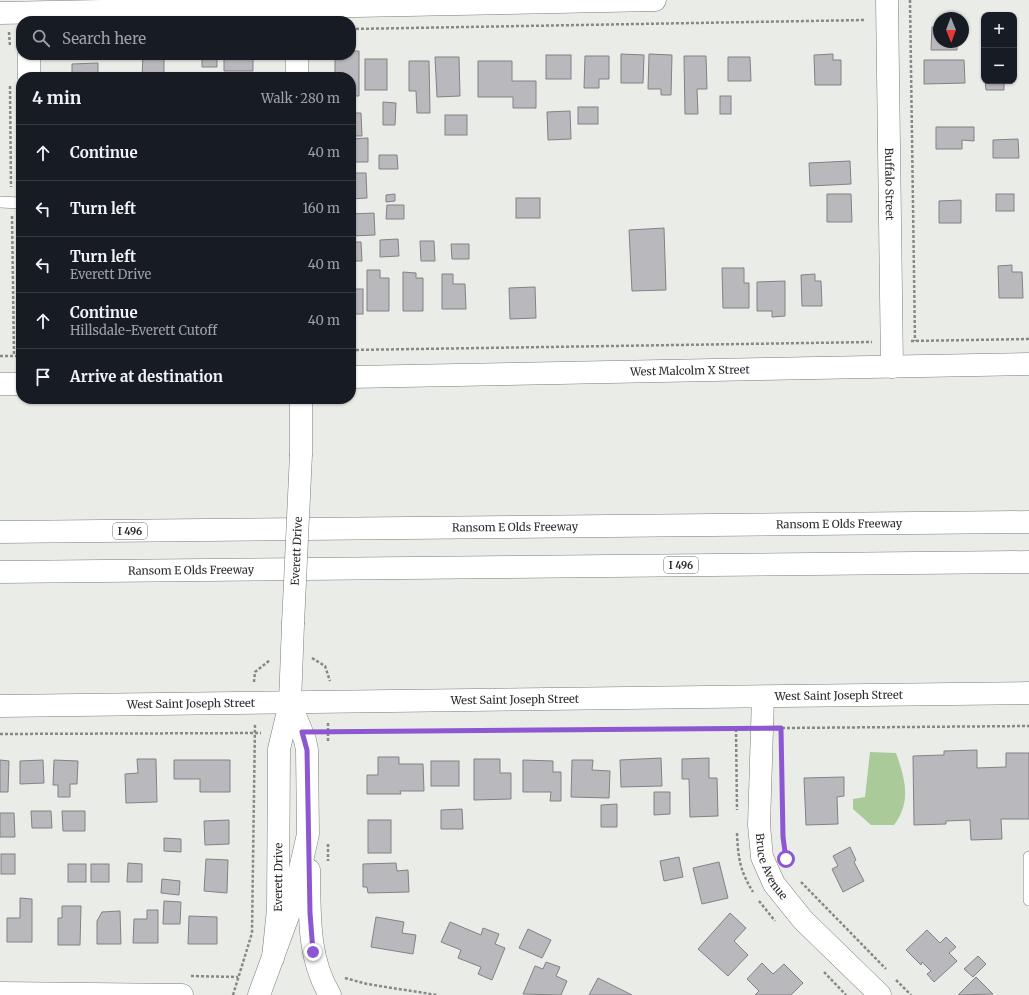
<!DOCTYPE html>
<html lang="en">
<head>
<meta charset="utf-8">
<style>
  :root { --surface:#171b24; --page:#20242c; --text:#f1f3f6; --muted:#9ea1a6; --line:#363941 }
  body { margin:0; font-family:Merriweather,serif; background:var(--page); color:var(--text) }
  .controls { position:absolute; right:12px; top:12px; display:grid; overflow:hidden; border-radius:8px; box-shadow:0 1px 3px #0004 }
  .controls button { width:36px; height:36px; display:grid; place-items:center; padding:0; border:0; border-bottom:1px solid var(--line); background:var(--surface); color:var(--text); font:20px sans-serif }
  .compass { position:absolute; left:933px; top:12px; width:36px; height:36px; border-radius:50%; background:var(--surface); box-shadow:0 1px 3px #0004; rotate:179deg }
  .stop { position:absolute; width:12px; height:12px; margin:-9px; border:3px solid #8c57d0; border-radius:50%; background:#fff }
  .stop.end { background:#8c57d0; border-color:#fff; box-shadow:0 1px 4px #0008 }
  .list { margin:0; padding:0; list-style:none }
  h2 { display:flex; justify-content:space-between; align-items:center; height:52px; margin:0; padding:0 16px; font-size:17px }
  h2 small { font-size:13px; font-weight:400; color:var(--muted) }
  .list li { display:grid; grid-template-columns:26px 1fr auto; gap:12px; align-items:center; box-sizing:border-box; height:56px; padding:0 16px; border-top:1px solid var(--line) }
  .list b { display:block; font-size:15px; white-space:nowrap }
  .list p { margin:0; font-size:13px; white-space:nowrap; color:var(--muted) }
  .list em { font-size:13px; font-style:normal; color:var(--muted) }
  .icon { flex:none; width:22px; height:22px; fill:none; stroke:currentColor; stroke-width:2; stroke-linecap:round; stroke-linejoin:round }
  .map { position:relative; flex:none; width:1029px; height:995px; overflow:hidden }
  .search { position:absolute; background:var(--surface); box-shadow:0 1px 3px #0004; left:16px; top:16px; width:340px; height:44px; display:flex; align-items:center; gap:10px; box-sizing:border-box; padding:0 14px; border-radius:16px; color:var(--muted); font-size:15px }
  .panel { position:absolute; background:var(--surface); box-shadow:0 1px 3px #0004; left:16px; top:72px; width:340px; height:332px; border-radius:16px }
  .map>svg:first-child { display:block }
  .green { fill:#aacb99 }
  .building { fill:#b9b8bc; stroke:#828184 }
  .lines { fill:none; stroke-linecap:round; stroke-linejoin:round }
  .service-casing { stroke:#7b7e7a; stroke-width:12 }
  .minor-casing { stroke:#7b7e7a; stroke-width:23 }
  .tertiary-casing { stroke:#7b7e7a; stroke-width:23 }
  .secondary-casing { stroke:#7b7e7a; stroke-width:23 }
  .motorway-casing { stroke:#7b7e7a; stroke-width:23 }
  .path { stroke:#888987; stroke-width:2.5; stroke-dasharray:3 2; stroke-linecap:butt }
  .service { stroke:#fff; stroke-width:11 }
  .minor { stroke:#fff; stroke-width:22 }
  .tertiary { stroke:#fff; stroke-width:22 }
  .secondary { stroke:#fff; stroke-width:22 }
  .motorway { stroke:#fff; stroke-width:22 }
  .minor-bridge-casing { stroke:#7b7e7a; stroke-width:23; stroke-linecap:butt }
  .minor-bridge { stroke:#fff; stroke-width:22 }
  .route { stroke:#8c57d0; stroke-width:5 }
  .labels { text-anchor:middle; stroke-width:3.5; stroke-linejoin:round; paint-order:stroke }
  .shield { fill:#fff; stroke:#6b6b6b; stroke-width:1 }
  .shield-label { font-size:10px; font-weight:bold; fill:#2b2c2b }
  .street-label { font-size:11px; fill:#2b2c2b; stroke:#fff }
</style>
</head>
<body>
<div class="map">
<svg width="1029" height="995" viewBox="0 0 1029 995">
  <rect width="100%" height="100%" fill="#eaece8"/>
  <path class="green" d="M870 752 896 753C905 779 912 801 894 825H871L853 809V799L865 797Z"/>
  <g class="building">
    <polygon points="932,27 939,27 939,42 957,42 957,50 931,50"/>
    <polygon points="351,51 359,51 359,96 351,96 351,77 335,77 335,55 351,55"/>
    <polygon points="621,54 644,55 643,83 621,83"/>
    <polygon points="649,54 672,55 671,95 661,95 661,89 648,89"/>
    <polygon points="833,54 833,60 841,60 841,85 815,85 814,55"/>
    <polygon points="143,55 164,55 164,77 142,77"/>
    <polygon points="202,55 253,55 253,71 224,71 224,57 217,57 217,67 202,67"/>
    <rect x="546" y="55" width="25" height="24"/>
    <polygon points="585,56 609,56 609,79 599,79 599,88 584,88"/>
    <polygon points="684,56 706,56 707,89 697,89 698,114 685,114"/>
    <polygon points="435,57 459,57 460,96 437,97"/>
    <polygon points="728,57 750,57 751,81 728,81"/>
    <rect x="365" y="59" width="22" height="31"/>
    <polygon points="924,60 964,60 965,83 924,84"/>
    <polygon points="409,61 429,61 430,113 417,113 416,91 409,91"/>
    <polygon points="478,61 512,61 512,81 536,81 536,108 513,108 513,97 478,97"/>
    <polygon points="98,63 98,77 72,77 72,64"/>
    <polygon points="985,81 1004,81 1004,90 986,90"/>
    <rect x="720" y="96" width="11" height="18"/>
    <polygon points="383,102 396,103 395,125 383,125"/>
    <rect x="578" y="107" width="20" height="17"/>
    <polygon points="570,111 571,139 548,140 547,112"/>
    <polygon points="351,113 361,113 362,136 351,136"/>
    <rect x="445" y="115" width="22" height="20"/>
    <polygon points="936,127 974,127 974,141 962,140 962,149 936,149"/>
    <polygon points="368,138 368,162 351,162 351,139"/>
    <polygon points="1018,139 1019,158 993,158 993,140"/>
    <polygon points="379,155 397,155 398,169 379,169"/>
    <polygon points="850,161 851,184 810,186 809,163"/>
    <polygon points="351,173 366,173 367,198 351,199"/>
    <polygon points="395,194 395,201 386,202 386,195"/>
    <polygon points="827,194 851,194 852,222 827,222"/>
    <rect x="996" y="194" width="18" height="17"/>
    <rect x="516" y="198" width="24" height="20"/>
    <polygon points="961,200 961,223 939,223 939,201"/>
    <polygon points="387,205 404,205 404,219 386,219"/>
    <polygon points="374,213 375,235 351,236 351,214"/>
    <polygon points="664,228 666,290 632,291 629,230"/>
    <polygon points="398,239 399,256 380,257 380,240"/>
    <polygon points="420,241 434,241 435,261 421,261"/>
    <polygon points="351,242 361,242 362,261 351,261"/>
    <polygon points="451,244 469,244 469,259 452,259"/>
    <polygon points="1012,265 1012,272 1022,272 1023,298 999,298 998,266"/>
    <polygon points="722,268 744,268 744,283 749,283 749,308 723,308"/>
    <polygon points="367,270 380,270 380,278 389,278 389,311 367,311"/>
    <polygon points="403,272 416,273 416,278 423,278 423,311 403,311"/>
    <polygon points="442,274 453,274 453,284 465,284 466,309 442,309"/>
    <polygon points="815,274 815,281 821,281 822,306 802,306 801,275"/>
    <polygon points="785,281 785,316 772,317 772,311 757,311 757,282"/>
    <polygon points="535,287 536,318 510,319 509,288"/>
    <rect x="351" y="289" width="12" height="25"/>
    <polygon points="977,750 977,768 1006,767 1006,753 1029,753 1029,819 1001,819 1002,839 971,840 970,820 946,821 946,824 914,825 913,756 944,755 944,751"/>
    <polygon points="378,757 399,757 399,764 423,764 424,791 400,791 401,794 367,794 367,775 378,775"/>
    <polygon points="661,758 662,786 621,787 620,760"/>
    <polygon points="709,758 709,778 717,778 718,816 690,817 689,779 682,779 682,759"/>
    <polygon points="137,759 156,759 157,802 126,803 125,774 138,773"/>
    <polygon points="474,759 500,759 500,773 511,773 511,799 474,800"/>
    <polygon points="0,760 9,761 8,792 0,792"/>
    <polygon points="43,760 44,783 20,784 20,761"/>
    <polygon points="54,760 78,761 77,784 70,784 70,797 58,797 58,785 53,785"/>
    <polygon points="174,760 230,760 230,792 200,792 200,779 174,779"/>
    <polygon points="523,760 553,761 553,772 561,772 561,801 550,801 551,792 523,792"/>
    <polygon points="572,760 593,760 592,770 610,771 609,798 571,797"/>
    <rect x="431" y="761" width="28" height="25"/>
    <polygon points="844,777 844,796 837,797 838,824 806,825 804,778"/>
    <polygon points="654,792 670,792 670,814 654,815"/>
    <polygon points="617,804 617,827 601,827 601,805"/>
    <polygon points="462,809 463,829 441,829 441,810"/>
    <polygon points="31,811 51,811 52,828 32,828"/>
    <polygon points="62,811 85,811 85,831 63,831"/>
    <polygon points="0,813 14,813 15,837 0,837"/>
    <polygon points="229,820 229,844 205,845 204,821"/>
    <rect x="368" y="820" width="23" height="33"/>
    <polygon points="164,838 181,839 181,852 164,851"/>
    <polygon points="850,847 856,860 854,862 864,881 843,892 832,869 838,866 833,856"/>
    <rect x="1" y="854" width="14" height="20"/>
    <polygon points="679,857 683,877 664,881 660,861"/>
    <polygon points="206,859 228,860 227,893 204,891"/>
    <polygon points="719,862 728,898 702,904 693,868"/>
    <polygon points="128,863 142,864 142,882 127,882"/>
    <polygon points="396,863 397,871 408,870 409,892 368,893 367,887 363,887 363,864"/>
    <rect x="68" y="864" width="18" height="18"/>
    <rect x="91" y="864" width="18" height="18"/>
    <polygon points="162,879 180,881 179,895 161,893"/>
    <polygon points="20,898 32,899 32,942 7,942 7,918 20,918"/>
    <polygon points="164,901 181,902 180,924 163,924"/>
    <polygon points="62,906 81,906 80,945 58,945 58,918 62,918"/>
    <polygon points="147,910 158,910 158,943 133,943 134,919 147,919"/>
    <polygon points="120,911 121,944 97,944 97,921 102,912"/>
    <polygon points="730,913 746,928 734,941 748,955 728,976 698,949"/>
    <polygon points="189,916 217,917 217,944 188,944"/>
    <polygon points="376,917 404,922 402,933 416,935 413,954 371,947"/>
    <polygon points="450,922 481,935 483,928 499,934 495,944 505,948 492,980 478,974 481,967 458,958 461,950 441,942"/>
    <polygon points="528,929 551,940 542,958 519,948"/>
    <polygon points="927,930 940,943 946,937 956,947 949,953 957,961 934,982 927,974 931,971 922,962 921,965 906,950"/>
    <polygon points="978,956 986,964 973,977 964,969"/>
    <polygon points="546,962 560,967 556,976 567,981 561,995 523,994 535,966 543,969"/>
    <polygon points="762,963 773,974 784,964 803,983 791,995 755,995 759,991 747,979"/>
    <polygon points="976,977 993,994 958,995"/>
    <polygon points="598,978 632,995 589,995"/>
  </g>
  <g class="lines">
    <defs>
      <g id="service">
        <polyline points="0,202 21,203"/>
        <polyline points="1029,857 1029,900"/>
      </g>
      <g id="minor">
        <path id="s1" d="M887 0 892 367"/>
        <polyline points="0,13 655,0"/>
        <polyline points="29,55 29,77"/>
        <polyline points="297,55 297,77"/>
        <polyline points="301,454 301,399"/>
        <path id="s2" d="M763 697 759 825 762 857 774 884 803 920 880 995"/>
        <path d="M309 870C310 913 307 957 330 995"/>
        <path id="s3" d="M273 958 278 909 279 749 290 703 293 624"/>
        <polyline points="0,993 182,995"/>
        <polyline points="259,995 292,905 308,834 307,750 305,740 290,703"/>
      </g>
      <g id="tertiary">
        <path id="s4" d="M351 377 1029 364"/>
        <polyline points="0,384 21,384"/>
      </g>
      <g id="secondary">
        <path id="s5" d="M0 706 1029 693"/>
      </g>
      <g id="motorway">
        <path id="s6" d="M0 532 1029 522"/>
        <path id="s7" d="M0 572 1029 562"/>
      </g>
    </defs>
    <use href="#service" class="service-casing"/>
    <use href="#minor" class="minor-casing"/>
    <use href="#tertiary" class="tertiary-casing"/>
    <use href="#secondary" class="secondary-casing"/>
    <use href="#motorway" class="motorway-casing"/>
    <g class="path">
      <polyline points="910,0 915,341"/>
      <polyline points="351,29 866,20"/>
      <polyline points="9,32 10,47"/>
      <polyline points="10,86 11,187"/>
      <polyline points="12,216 14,356"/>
      <polyline points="911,341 1029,339"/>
      <polyline points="351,350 872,342"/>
      <polyline points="0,356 21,356"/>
      <polyline points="312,658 325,666 330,681"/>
      <polyline points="254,682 255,672 270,660"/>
      <polyline points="782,728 1029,726"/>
      <polyline points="736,729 737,810"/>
      <polyline points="324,732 741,729"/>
      <polyline points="0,734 261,733"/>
      <polyline points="328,741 328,722"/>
      <polyline points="782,801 785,854"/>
      <path d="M737 833C738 858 740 871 753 892"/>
      <polyline points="328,844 328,861"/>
      <polyline points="801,882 886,969"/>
      <polyline points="759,901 775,921"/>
      <polyline points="824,972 846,995"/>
      <polyline points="191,976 238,977"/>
      <polyline points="345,978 367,984 437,995"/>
      <polyline points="896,980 911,995"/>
      <polyline points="233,995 252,933 255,723"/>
    </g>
    <use href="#service" class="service"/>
    <use href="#minor" class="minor"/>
    <use href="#tertiary" class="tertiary"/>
    <use href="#secondary" class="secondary"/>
    <use href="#motorway" class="motorway"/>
    <defs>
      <g id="minor-bridge">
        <path id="s8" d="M293 624 301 454"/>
      </g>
    </defs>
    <use href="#minor-bridge" class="minor-bridge-casing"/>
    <use href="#minor-bridge" class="minor-bridge"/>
  </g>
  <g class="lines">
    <polyline class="route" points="313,952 310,913 307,750 302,732 781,728 783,837 786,859"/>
  </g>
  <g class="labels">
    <g class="shield">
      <rect x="113" y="523" width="34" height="16" rx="3"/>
      <rect x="664" y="557" width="34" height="16" rx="3"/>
    </g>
    <g class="shield-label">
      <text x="130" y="535">I 496</text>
      <text x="681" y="569">I 496</text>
    </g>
    <g class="street-label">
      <text dy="4" stroke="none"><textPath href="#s1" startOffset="184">Buffalo Street</textPath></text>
      <text dy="4" stroke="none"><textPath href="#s4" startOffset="339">West Malcolm X Street</textPath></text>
      <text dy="4" stroke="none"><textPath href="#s6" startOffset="839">Ransom E Olds Freeway</textPath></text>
      <text dy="4" stroke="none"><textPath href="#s6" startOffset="515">Ransom E Olds Freeway</textPath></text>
      <text dy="4" stroke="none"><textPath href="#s8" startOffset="73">Everett Drive</textPath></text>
      <text dy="4" stroke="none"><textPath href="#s7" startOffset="191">Ransom E Olds Freeway</textPath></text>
      <text dy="4" stroke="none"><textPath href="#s5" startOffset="839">West Saint Joseph Street</textPath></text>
      <text dy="4" stroke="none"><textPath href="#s5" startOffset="515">West Saint Joseph Street</textPath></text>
      <text dy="4" stroke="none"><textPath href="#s5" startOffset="191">West Saint Joseph Street</textPath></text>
      <text dy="4" stroke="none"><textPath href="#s2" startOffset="172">Bruce Avenue</textPath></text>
      <text dy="4" stroke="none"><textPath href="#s3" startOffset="81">Everett Drive</textPath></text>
    </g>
  </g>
</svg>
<div class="controls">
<button>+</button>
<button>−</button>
</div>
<svg class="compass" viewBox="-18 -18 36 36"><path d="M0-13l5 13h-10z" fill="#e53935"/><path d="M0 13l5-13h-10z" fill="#9ea1a6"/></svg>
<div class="stop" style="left:786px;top:859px"></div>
<div class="stop end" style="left:313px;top:952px"></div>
<div class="search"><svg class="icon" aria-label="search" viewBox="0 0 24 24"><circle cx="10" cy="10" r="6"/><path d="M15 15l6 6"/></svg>Search here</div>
<section class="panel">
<h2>4 min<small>Walk · 280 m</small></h2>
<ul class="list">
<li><svg class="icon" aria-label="ahead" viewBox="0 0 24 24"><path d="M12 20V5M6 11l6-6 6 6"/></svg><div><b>Continue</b></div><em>40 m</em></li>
<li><svg class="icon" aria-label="left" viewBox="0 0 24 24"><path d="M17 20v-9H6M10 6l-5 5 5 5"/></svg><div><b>Turn left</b></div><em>160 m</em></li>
<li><svg class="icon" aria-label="left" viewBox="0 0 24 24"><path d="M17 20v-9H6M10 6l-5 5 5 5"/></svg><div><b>Turn left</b><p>Everett Drive</p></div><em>40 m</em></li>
<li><svg class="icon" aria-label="ahead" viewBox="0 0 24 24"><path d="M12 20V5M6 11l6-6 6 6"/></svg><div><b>Continue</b><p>Hillsdale-Everett Cutoff</p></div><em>40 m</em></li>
<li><svg class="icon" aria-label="arrive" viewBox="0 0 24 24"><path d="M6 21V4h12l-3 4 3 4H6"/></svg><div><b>Arrive at destination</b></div></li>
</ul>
</section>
</div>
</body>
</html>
